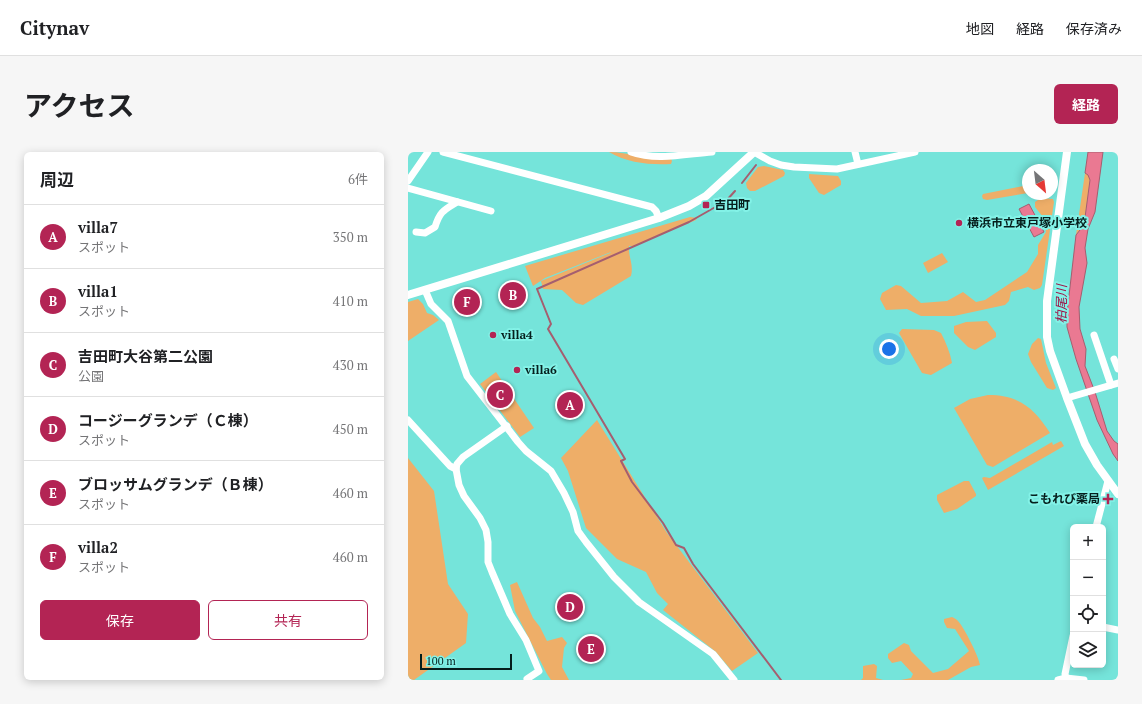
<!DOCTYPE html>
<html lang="ja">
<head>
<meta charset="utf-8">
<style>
  :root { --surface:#fff; --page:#f6f6f6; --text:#202124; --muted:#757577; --line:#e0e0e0; --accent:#b32454 }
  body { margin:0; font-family:"PT Serif","Noto Sans JP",serif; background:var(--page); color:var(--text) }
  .controls { position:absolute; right:12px; bottom:12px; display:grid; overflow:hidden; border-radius:6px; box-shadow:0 2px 10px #0003 }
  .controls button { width:36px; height:36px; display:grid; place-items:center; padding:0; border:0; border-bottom:1px solid var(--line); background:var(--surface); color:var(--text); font:20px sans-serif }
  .compass { position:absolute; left:614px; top:12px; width:36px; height:36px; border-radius:50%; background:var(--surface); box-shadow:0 2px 10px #0003; rotate:152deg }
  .scale { position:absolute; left:12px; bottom:10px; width:92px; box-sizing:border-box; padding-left:4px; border:2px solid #051e1c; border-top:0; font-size:11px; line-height:14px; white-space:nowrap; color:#051e1c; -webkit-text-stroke:3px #83f2e7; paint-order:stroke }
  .you { position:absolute; left:481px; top:197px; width:14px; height:14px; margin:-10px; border:3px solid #fff; border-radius:50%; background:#1a73e8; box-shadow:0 0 0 6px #1a73e833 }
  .badge { display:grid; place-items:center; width:26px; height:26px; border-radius:50%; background:var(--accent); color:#fff; font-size:13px; font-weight:700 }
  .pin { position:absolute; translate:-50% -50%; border:2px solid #fff; box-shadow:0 1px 4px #0006 }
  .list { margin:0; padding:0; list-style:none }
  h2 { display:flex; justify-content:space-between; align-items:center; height:52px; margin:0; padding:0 16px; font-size:17px }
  h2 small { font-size:13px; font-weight:400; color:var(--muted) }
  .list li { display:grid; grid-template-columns:26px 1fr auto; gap:12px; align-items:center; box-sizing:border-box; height:64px; padding:0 16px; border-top:1px solid var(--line) }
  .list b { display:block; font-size:15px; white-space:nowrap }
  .list p { margin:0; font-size:13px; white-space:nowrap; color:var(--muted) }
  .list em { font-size:13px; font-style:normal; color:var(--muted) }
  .actions { display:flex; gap:8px; padding:12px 16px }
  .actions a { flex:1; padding:9px 0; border:1px solid var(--accent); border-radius:6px; text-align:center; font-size:14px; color:var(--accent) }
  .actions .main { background:var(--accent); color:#fff }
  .icon { flex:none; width:22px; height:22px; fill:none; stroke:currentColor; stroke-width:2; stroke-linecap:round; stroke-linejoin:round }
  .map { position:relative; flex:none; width:710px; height:528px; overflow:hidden; border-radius:6px }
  header { display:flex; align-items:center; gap:24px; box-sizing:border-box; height:56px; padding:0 20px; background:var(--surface); border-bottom:1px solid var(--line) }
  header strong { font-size:19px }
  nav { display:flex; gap:22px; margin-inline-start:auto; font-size:14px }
  .intro { display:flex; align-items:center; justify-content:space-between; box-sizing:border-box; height:96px; padding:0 24px }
  h1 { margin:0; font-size:28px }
  .button { padding:10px 18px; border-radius:6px; background:var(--accent); color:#fff; font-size:14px; font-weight:700 }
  main { display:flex; gap:24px; padding:0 24px }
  aside { flex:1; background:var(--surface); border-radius:6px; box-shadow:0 2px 10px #0003 }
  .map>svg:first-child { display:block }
  .green { fill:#eeae68 }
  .water { fill:#ea7992; stroke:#a55e6f }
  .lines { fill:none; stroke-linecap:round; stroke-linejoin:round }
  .stream { stroke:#a55e6f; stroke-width:2 }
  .minor { stroke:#fff; stroke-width:7 }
  .tertiary { stroke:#fff; stroke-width:8 }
  .poi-dot { fill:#b32454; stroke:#83f2e7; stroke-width:1.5 }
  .labels { text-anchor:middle; stroke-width:4; stroke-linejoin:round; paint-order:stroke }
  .poi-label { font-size:12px; font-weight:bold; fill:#051e1c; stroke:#83f2e7; text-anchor:start }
  .water-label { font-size:13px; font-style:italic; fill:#9d1346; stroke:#83f2e7 }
</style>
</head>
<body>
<header>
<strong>Citynav</strong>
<nav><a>地図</a><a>経路</a><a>保存済み</a></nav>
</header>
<div class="intro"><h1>アクセス</h1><a class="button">経路</a></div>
<main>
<aside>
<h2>周辺<small>6件</small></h2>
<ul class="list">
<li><span class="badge">A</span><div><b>villa7</b><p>スポット</p></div><em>350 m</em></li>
<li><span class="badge">B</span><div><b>villa1</b><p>スポット</p></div><em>410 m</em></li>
<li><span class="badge">C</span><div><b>吉田町大谷第二公園</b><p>公園</p></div><em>430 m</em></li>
<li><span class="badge">D</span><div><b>コージーグランデ（Ｃ棟）</b><p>スポット</p></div><em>450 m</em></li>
<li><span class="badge">E</span><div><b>ブロッサムグランデ（Ｂ棟）</b><p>スポット</p></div><em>460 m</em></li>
<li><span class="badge">F</span><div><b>villa2</b><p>スポット</p></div><em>460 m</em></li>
</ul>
<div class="actions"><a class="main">保存</a><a>共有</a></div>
</aside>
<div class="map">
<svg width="710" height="528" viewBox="0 0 710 528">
  <rect width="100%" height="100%" fill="#75e4da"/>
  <g class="green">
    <path d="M201 0C222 0 242 9 263 7L264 9 263 12C241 13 220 11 201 0Z"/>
    <polygon points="356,14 375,18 377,21 376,24 347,39 342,39 339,36 338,31 350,15"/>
    <polygon points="677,21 680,23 682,28 676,73 668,83"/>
    <polygon points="401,22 430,24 433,29 433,33 416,43 411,41 401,26"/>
    <polygon points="620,33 620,41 579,48 575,47 574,44 575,42"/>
    <polygon points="633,46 645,47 646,50 634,133 632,136 626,138 620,135 603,140 601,149 597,153 546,164 513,164 499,157 478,158 472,147 474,141 488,133 493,134 513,151 539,149 555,140 568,150 577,148 619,120 630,102 630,93 638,80 635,65 627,55 627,50"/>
    <path d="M282 65 289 66 288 68 226 94H221C220 105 226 112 223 124L175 153 168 151 154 138 135 137 133 129 202 101 203 100 137 126 125 134 117 114Z"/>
    <polygon points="534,101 540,110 520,121 515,111"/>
    <polygon points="10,147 15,152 19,161 25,163 31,168 0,189 0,150"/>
    <polygon points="579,169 588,181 588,185 567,198 560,195 546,181 546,174 558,170"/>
    <path d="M494 177 526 178 533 181C538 191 542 200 544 211L523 223 514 221 491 181Z"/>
    <polygon points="630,186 633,187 638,211 648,236 645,238 639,236 623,210 620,202 624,192"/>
    <polygon points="88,220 126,276 112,285 72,232"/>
    <path d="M580 243C611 243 626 256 642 281L585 315 579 313 546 256 562 247Z"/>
    <polygon points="189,268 259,381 350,501 324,519 308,500 255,458 260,452 249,441 238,420 209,407 178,376 160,319 153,306"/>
    <polygon points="653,289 656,294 580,338 574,326 576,325 582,326 644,290 645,293"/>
    <polygon points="0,306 26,339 40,432 60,462 58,491 6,528 0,528"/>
    <polygon points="556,329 561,329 568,342 568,344 549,357 536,361 529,348 529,343"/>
    <polygon points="109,430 125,466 132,475 139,489 154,485 159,491 156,496 154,515 161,528 143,528 139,522 107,459 102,433"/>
    <path d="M544 465C546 466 548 467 549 468 555 473 571 505 572 513L563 515 540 528H493L503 526 505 522 493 509 484 511 480 506V502L496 491 501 493 503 499 525 521 540 517 561 499 547 477 539 476 536 470V467Z"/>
    <polygon points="466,512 469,514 468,526 475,528 453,528 455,526 455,514"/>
  </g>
  <g class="water">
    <polygon points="680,0 695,0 687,60 680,77 677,96 679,111 671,155 672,177 678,197 677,214 687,240 699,279 706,289 710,292 710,309 705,302 689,268 668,207 659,175 659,161 668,83 676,73 682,28 680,23 677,21"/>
    <polygon points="621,52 636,80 626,85 611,57"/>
  </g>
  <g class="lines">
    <g class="stream">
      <polyline points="334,31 348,13"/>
      <polyline points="327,39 318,49 281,70 129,137 143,172 140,177 217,307 213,309 224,330 255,371 268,393 276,396 285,412 373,528"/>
    </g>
    <g class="minor">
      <polyline points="35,0 244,55 248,59 251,66"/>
      <path d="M223 0C248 9 278 2 304 0"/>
      <polyline points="346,0 362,9 373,13 386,15 429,17 507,0"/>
      <polyline points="447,0 450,12"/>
      <polyline points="0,29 20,0"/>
      <polyline points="0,36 83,59"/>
      <path d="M8 80 17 81 27 75C32 59 36 58 49 50"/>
      <polyline points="17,138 23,152 40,169 59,224 110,290 118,299 143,319 156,341 165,360 170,379 178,390 206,425 231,450 305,502 326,528"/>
      <polyline points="686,183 703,233"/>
      <polyline points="706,207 710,217"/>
      <polyline points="659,246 710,231"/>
      <polyline points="0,268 42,314 48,317"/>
      <polyline points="99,274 55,305 49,312 48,317 51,333 56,344 72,366 78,378 80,390 80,410 84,420 102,462 118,488 131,519 119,527 120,528"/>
      <polyline points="688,375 700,329"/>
      <polyline points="695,475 710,478"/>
      <polyline points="658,526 657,522 665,484"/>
      <polyline points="650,528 658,526 676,528"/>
    </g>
    <g class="tertiary">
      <polyline points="659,0 639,149 639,185 642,199 659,246 677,292 689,313 710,342"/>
      <polyline points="0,143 251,66 281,54 298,44 346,0"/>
    </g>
  </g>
  <g class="poi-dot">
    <rect x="294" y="49" width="8" height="8" rx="2"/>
    <circle cx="551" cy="71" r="4"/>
    <circle cx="85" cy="183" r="4"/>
    <circle cx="109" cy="218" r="4"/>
    <path d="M698 341h4v4h4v4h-4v4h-4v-4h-4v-4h4z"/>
  </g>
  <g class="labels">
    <g class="poi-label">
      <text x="306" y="57">吉田町</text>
      <text x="559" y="75">横浜市立東戸塚小学校</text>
      <text x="93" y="187">villa4</text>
      <text x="117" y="222">villa6</text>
      <text x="692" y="351" text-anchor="end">こもれび薬局</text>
    </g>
    <g class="water-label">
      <text transform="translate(653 152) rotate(-89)" y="5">柏尾川</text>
    </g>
  </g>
</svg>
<div class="controls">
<button>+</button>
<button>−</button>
<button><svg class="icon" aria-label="locate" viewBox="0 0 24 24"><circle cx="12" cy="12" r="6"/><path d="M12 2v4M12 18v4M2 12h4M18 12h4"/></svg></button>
<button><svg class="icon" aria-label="layers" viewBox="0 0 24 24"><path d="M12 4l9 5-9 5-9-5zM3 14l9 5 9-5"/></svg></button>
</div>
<svg class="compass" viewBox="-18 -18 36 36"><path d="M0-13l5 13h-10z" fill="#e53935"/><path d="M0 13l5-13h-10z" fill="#757577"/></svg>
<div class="scale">100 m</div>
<div class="you"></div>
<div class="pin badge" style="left:162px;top:253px">A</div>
<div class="pin badge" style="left:105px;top:143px">B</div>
<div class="pin badge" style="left:92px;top:243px">C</div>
<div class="pin badge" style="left:162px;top:455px">D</div>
<div class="pin badge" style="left:183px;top:497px">E</div>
<div class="pin badge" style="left:59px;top:150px">F</div>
</div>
</main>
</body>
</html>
